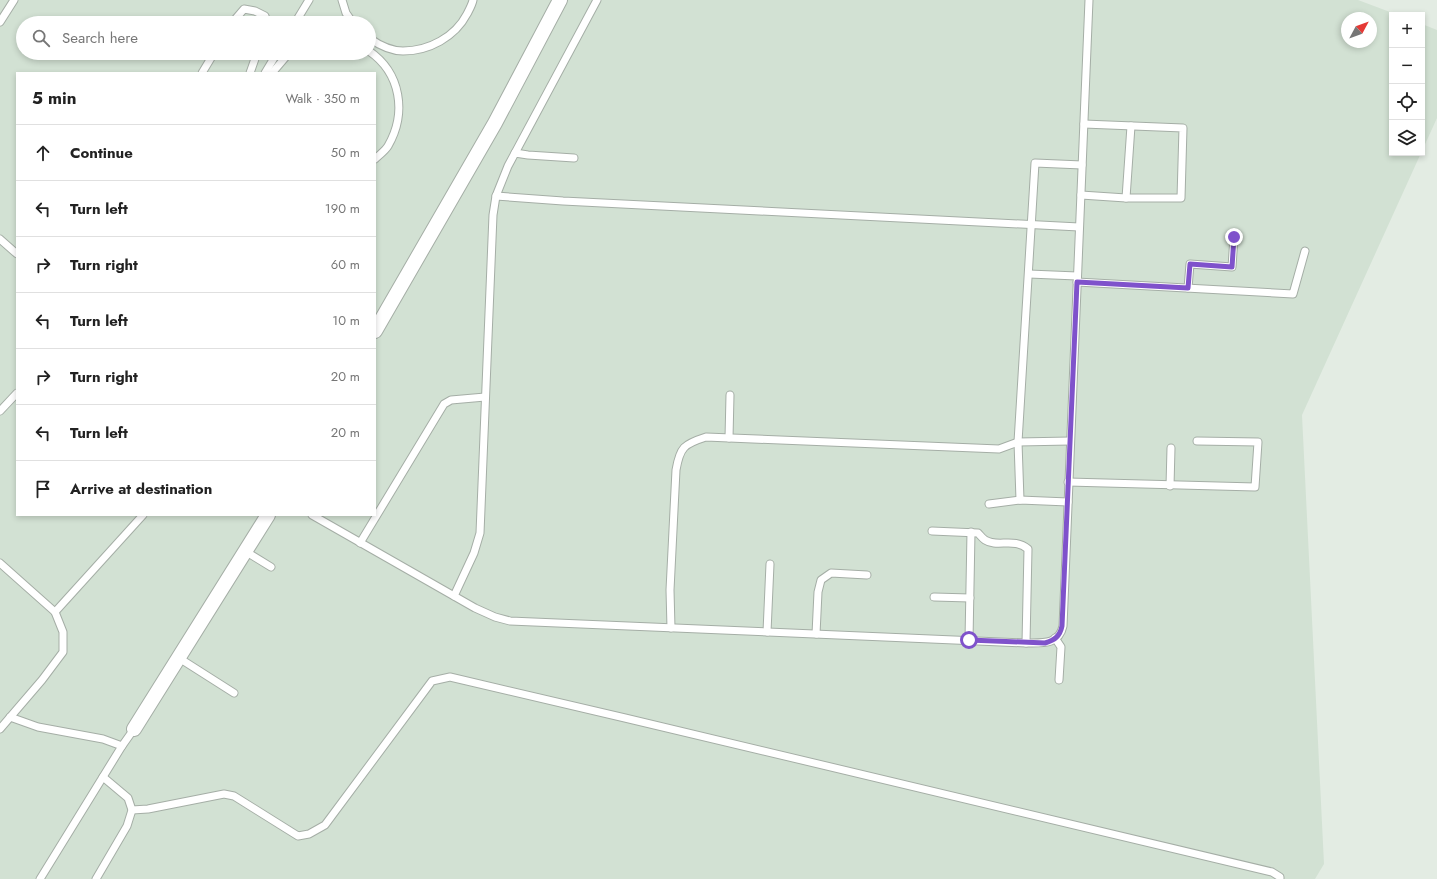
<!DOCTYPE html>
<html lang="en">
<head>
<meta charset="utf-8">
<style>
  :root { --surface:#fff; --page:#f2f2f2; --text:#222; --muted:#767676; --line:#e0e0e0 }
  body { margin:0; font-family:Jost,sans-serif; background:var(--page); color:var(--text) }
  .controls { position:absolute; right:12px; top:12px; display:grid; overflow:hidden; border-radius:0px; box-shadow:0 2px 6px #0003 }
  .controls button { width:36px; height:36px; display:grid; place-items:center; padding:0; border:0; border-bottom:1px solid var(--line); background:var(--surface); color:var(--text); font:20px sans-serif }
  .compass { position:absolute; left:1341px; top:12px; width:36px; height:36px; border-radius:50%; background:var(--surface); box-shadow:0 2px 6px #0003; rotate:49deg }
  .stop { position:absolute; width:12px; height:12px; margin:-9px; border:3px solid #7f52cb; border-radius:50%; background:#fff }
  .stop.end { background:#7f52cb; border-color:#fff; box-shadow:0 1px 4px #0008 }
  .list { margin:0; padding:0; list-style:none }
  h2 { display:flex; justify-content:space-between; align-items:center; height:52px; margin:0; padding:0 16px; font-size:17px }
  h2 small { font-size:13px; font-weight:400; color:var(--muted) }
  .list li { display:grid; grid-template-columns:26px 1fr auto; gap:12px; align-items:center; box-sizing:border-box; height:56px; padding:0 16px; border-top:1px solid var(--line) }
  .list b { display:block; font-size:15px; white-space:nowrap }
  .list em { font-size:13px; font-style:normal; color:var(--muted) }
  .icon { flex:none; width:22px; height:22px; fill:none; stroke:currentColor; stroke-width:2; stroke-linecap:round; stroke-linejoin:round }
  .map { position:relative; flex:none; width:1437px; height:879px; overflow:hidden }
  .search { position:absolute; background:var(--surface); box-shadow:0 2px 6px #0003; left:16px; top:16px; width:360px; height:44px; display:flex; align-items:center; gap:10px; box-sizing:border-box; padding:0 14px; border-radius:22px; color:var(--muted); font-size:15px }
  .panel { position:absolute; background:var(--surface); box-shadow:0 2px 6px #0003; left:16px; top:72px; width:360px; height:444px; border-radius:0px }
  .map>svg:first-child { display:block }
  .built { fill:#d2e1d3; fill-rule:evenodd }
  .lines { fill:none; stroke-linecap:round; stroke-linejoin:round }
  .lane-casing { stroke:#a5aea6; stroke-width:9 }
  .street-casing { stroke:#a5aea6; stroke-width:16 }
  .lane { stroke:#fff; stroke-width:7 }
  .street { stroke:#fff; stroke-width:14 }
  .route { stroke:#7f52cb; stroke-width:5 }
</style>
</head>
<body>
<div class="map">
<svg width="1437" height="879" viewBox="0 0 1437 879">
  <rect width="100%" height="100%" fill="#e3ece3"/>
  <g class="built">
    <path d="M0 0H1358L1398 15H1392V153H1421L1302 415 1324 864 1315 879H0ZM1347 18H1371V42H1347ZM23 23H369V53H23ZM17 73H375V515H17Z"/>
    <polygon points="1422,24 1437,30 1437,118 1422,151"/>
  </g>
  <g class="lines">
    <defs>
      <g id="lane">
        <polyline points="342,0 346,13 353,23"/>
        <polyline points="0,22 14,0"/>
        <polyline points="232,23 244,9 255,11 265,16 267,23"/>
        <polyline points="295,23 309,0"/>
        <path d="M369 38C379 45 391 51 403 51 429 51 455 37 467 14 469 10 472 5 473 0"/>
        <path d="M369 51C401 73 407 113 388 146 385 151 379 155 375 159"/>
        <polyline points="202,73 214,53"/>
        <polyline points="250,73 257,53"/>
        <polyline points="265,73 277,53"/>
        <polyline points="272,73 289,53"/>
        <polyline points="515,153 528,155 574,158"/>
        <polyline points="1081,195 1126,198 1181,198 1183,128 1084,124"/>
        <polyline points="496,196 563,201 1079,227"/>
        <polyline points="1126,198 1131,126"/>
        <polyline points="0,239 17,254"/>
        <polyline points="1029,274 1077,276"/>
        <polyline points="1077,282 1293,294 1305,251"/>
        <polyline points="1188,288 1190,264 1232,267 1234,237"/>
        <polyline points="0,411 17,393"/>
        <polyline points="729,438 730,395"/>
        <polyline points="1068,482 1255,487 1258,442 1197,441"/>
        <polyline points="1170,486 1171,448"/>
        <polyline points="1020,500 1018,442 1035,163 1082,165"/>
        <polyline points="989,504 1020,500 1068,502"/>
        <path d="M312 515 475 608 495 617 510 621 1026 643C1042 643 1059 645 1063 626L1089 0"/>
        <path d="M932 531 978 533C980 535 982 538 985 540 997 548 1014 537 1028 549L1026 643"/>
        <polyline points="360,543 444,404 451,400 485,397"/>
        <polyline points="245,551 271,567"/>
        <polyline points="0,563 55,612 63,632 63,652 42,680 0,729"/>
        <polyline points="454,596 474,553 480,533 493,215 496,196 508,166 597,0"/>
        <polyline points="934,597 970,598"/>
        <polyline points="55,612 143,515"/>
        <path d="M671 628 670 590 676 470C680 447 684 444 706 437L999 449 1018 442 1070 441"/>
        <polyline points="767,632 770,564"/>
        <polyline points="816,634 818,592 821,580 831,573 867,575"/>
        <polyline points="1055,638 1061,647 1059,680"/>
        <polyline points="969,640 971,532"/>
        <polyline points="179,658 234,693"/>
        <polyline points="10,717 38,727 103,739 122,746"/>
        <polyline points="132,810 148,809 224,794 234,796 298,836 309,834 325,825 432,681 450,677 625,718 1272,872 1280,877 1280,879"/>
        <polyline points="40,879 122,746 134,729"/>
        <polyline points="96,879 127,826 132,810 128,798 103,777"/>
      </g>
      <g id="street">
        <polyline points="375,331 495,123 560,0"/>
        <polyline points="134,729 268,515"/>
      </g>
    </defs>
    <use href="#lane" class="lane-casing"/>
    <use href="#street" class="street-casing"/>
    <use href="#lane" class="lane"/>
    <use href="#street" class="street"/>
  </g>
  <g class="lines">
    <path class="route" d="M969 640 1045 643C1055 640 1060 636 1062 626L1077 282 1188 288 1190 264 1232 267 1234 237"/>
  </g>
</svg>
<div class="controls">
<button>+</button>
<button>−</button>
<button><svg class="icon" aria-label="locate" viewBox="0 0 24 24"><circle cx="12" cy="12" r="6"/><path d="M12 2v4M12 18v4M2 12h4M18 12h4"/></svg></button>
<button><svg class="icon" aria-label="layers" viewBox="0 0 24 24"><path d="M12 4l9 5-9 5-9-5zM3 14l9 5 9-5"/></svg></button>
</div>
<svg class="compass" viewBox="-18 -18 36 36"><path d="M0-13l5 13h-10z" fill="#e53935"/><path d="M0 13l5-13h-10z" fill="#767676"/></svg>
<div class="stop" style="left:969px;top:640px"></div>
<div class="stop end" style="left:1234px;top:237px"></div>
<div class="search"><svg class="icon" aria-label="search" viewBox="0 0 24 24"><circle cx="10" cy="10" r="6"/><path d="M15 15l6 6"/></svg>Search here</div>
<section class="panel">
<h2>5 min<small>Walk · 350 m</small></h2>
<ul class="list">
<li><svg class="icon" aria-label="ahead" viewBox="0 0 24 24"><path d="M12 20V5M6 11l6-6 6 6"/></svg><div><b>Continue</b></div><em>50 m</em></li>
<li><svg class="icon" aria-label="left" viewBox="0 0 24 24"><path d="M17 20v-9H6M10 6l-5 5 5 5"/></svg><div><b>Turn left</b></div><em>190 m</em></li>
<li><svg class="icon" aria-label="right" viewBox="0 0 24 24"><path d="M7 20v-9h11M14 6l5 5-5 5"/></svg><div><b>Turn right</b></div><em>60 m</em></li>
<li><svg class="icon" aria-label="left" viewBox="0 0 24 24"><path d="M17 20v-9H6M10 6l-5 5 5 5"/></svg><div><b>Turn left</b></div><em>10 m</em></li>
<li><svg class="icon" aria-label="right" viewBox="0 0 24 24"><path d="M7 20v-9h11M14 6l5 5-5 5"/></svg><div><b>Turn right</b></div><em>20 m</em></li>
<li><svg class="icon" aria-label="left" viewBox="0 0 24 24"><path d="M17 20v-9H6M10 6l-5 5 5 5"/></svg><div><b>Turn left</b></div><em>20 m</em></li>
<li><svg class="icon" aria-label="arrive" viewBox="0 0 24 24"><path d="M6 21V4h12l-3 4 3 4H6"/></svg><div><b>Arrive at destination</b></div></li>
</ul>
</section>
</div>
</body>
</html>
